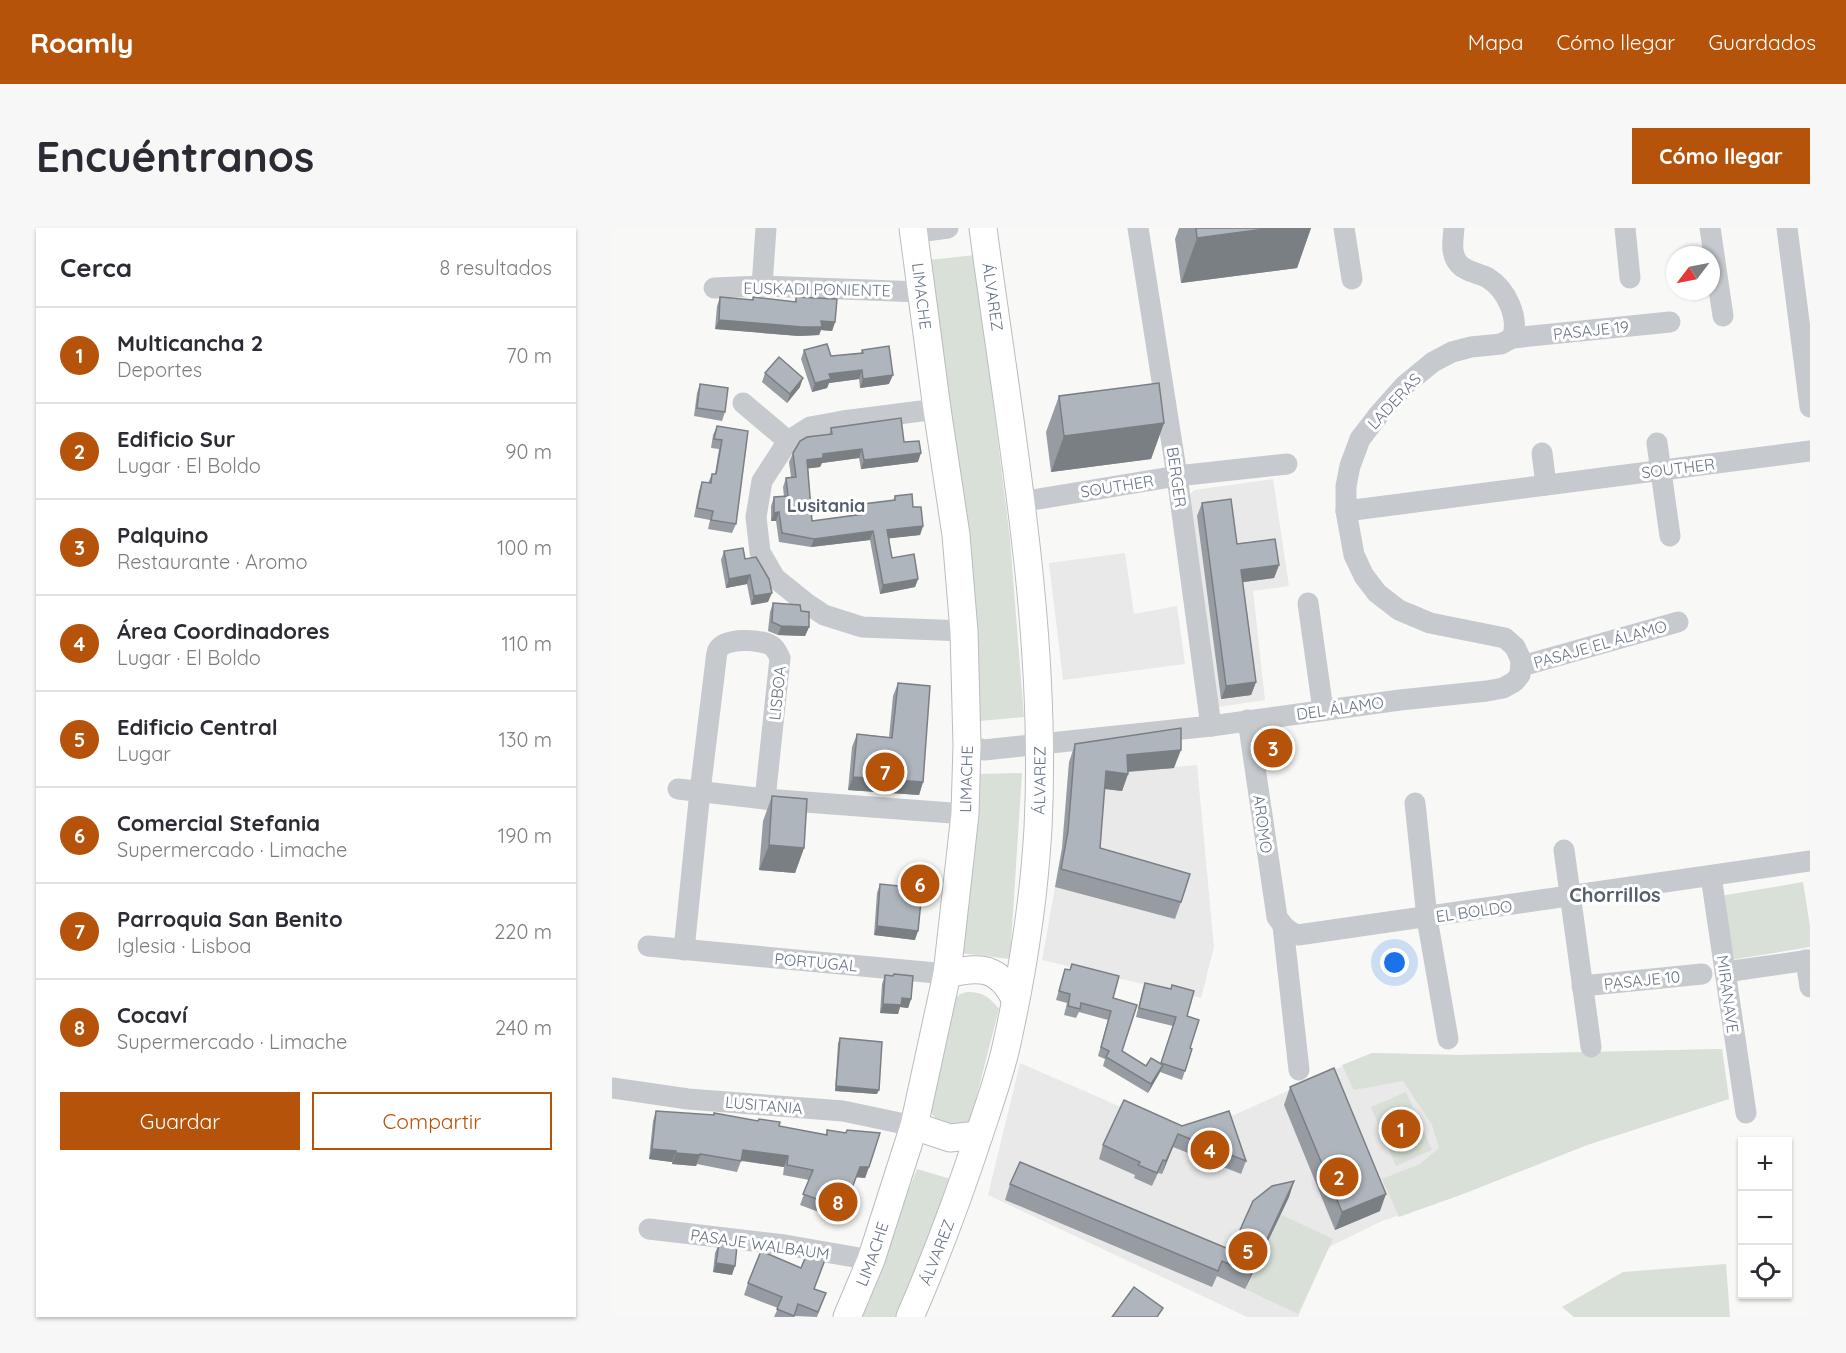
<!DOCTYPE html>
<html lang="es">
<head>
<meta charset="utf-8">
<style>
  :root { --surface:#fff; --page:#f7f7f7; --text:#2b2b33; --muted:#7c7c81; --line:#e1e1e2; --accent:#b45309 }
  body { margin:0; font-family:Quicksand,sans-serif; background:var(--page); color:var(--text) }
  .controls { position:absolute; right:18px; bottom:18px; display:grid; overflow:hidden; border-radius:0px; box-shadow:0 2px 4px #0004 }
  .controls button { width:54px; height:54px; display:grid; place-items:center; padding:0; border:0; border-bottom:2px solid var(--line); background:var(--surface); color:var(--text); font:30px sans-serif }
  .compass { position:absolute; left:1054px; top:18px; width:54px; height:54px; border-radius:50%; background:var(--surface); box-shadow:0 2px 4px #0004; rotate:238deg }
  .you { position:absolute; left:783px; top:735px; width:21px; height:21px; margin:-15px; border:4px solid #fff; border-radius:50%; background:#1a73e8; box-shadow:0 0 0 9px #1a73e833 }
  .badge { display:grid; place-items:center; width:39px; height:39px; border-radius:50%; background:var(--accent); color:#fff; font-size:20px; font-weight:700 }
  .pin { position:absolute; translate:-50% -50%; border:3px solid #fff; box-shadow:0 2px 6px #0006 }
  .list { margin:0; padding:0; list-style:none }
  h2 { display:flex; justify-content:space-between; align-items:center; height:78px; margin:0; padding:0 24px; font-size:26px }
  h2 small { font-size:20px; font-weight:400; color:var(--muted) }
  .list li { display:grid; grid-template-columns:39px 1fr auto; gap:18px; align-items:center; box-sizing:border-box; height:96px; padding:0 24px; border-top:2px solid var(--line) }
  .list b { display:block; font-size:22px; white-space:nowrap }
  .list p { margin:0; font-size:20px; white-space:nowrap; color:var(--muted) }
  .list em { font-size:20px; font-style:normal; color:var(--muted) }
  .actions { display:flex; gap:12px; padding:18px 24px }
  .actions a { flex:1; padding:14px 0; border:2px solid var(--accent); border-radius:0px; text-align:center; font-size:21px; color:var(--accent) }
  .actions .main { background:var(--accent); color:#fff }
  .icon { flex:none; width:33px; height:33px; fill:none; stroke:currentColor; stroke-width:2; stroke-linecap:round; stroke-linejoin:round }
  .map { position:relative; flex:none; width:1198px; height:1089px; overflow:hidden; border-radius:0px }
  header { display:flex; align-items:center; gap:36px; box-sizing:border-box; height:84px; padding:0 30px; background:var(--accent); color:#fff }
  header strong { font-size:28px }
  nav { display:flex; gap:33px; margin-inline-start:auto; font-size:21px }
  .intro { display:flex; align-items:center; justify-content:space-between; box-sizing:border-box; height:144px; padding:0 36px }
  h1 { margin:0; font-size:42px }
  .button { padding:15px 27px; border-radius:0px; background:var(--accent); color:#fff; font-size:21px; font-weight:700 }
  main { display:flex; gap:36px; padding:0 36px }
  aside { flex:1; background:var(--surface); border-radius:0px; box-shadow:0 2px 4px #0004 }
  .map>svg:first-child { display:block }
  .built { fill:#e9e9e9 }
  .green { fill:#d9e0d7 }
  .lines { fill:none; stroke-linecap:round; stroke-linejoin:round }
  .major-casing { stroke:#b9bcc1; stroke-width:29 }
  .minor { stroke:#c6c9cd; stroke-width:21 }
  .major { stroke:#fff; stroke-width:27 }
  .wall { fill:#969ca2 }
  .shaded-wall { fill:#7a7f84 }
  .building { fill:#afb5bc; stroke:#7a7f84; stroke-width:1.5 }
  .labels { text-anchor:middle; stroke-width:6; stroke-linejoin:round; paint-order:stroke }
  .street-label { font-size:16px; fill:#677387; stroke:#fff }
  .neighbourhood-label { font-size:18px; font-weight:bold; fill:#555e6c; stroke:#fff }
  .quarter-label { font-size:20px; font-weight:bold; fill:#555e6c; stroke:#fff }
</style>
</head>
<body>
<header>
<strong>Roamly</strong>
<nav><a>Mapa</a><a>Cómo llegar</a><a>Guardados</a></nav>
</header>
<div class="intro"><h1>Encuéntranos</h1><a class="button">Cómo llegar</a></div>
<main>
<aside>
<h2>Cerca<small>8 resultados</small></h2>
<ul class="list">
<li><span class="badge">1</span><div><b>Multicancha 2</b><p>Deportes</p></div><em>70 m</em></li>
<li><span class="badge">2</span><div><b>Edificio Sur</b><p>Lugar · El Boldo</p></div><em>90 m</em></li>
<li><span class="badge">3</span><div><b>Palquino</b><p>Restaurante · Aromo</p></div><em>100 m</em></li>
<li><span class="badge">4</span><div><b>Área Coordinadores</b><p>Lugar · El Boldo</p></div><em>110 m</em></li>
<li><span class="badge">5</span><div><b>Edificio Central</b><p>Lugar</p></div><em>130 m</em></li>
<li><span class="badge">6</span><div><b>Comercial Stefania</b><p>Supermercado · Limache</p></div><em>190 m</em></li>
<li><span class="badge">7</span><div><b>Parroquia San Benito</b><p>Iglesia · Lisboa</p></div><em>220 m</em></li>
<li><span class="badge">8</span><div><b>Cocaví</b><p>Supermercado · Limache</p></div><em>240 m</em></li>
</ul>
<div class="actions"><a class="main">Guardar</a><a>Compartir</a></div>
</aside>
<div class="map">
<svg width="1198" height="1089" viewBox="0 0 1198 1089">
  <rect width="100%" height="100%" fill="#f8f8f6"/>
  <g class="built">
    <polygon points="661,251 677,358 641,363 653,472 606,479 577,268 582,262"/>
    <polygon points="513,325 522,386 565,378 573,436 451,452 437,335"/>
    <polygon points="562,517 563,539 585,537 602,719 589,770 430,732 450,620 457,534"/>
    <polygon points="1110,821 1117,871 975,917 851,966 770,993 717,1019 686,1089 635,1089 376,967 408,835 516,882 565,907 613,891 760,825 847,827"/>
  </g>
  <g class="green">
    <polygon points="363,27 398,311 412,489 368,493 317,32"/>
    <polygon points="410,545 398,731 348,725 367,546"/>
    <polygon points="1191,654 1198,698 1198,719 1118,732 1108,668"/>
    <path d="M355 764C371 764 377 769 387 781L358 894C338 900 331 899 317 883L339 775 348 766Z"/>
    <polygon points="1110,821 1117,871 975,917 851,966 787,989 770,951 808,936 827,920 820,897 791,853 742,862 730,837 760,825 847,827"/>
    <polygon points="794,864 820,922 784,938 759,879"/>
    <polygon points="305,941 342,952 287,1089 246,1089"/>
    <polygon points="668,986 721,1011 686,1086 633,1061"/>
    <polygon points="1114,1036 1118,1089 962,1089 950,1079 1011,1044"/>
  </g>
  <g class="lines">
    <defs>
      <g id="major">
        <path d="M335 746C367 738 387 738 403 771"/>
        <polyline points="302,898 338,910 367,907"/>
        <path id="s1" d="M235 1089 259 1032 302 898 335 746 353 586 355 517 352 403 344 307 325 181 301 0"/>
        <path id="s2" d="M298 1089C325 1027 348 965 369 901 379 871 390 841 396 810 411 742 422 670 426 600 436 400 397 197 371 0"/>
      </g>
    </defs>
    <use href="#major" class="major-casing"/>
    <g class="minor">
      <polyline points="526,0 565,248 599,498"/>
      <polyline points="732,0 740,51"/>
      <polyline points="1013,0 1018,50"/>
      <polyline points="1098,0 1111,88"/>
      <polyline points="1175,0 1198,179"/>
      <polyline points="302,10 314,3 336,0"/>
      <polyline points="150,58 154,0"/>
      <polyline points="102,60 150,58 309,64"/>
      <polyline points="900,110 1058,94"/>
      <polyline points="131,175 176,213"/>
      <polyline points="325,181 231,193 198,199 176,213 150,253 144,289 148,324 163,350 194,375 212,387 250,399 352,403"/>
      <polyline points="1045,215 1058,308"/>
      <polyline points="930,225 934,257"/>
      <polyline points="408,274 565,248 675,236"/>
      <polyline points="734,283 1198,223"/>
      <polyline points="696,375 711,482"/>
      <polyline points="910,438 1066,394"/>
      <path d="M636 492 665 689C671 698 675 703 686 707L1198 633"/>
      <path d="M355 517 372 522 599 498 788 472 875 463 891 460 902 454 908 447 909 432 903 419 893 410 818 395 787 382 765 365 752 348 742 327 734 283V258L738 238 748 211 768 185 793 157 821 134 840 124 859 119 889 116 900 110C908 90 894 61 876 50 867 45 854 44 847 36 838 26 841 12 842 0"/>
      <polyline points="66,561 153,571 353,586"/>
      <polyline points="803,575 815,690 836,811"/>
      <polyline points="952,622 979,819"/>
      <polyline points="1099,648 1134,885"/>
      <polyline points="671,698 687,842"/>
      <polyline points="36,718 335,746"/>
      <path d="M72 722 88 563 104 432C104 430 105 423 106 422 113 409 149 411 160 418 164 421 166 426 168 430L153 571"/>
      <polyline points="1194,732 1198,759"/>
      <polyline points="1113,744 1198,732"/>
      <polyline points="970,758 1090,746"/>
      <polyline points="0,860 76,871 231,883 302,898"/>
      <polyline points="37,1001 173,1017 259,1032"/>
    </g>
    <use href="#major" class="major"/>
  </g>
  <g class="wall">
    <polygon points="567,0 699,0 685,40 569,55 563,11"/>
    <polygon points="108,69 141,72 141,69 183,74 184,69 223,94 220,103 209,102 207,107 187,108 103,101 105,78"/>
    <polygon points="192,122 219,128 249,125 250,122 277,156 248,160 247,151 217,155 215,160 200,164 189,131"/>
    <polygon points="153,145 188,159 175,175 150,154"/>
    <polygon points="88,156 113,184 110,193 82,188 85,165"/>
    <polygon points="447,168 552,195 539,231 439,244 434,204"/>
    <polygon points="105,198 136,203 124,296 120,305 96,301 98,292 82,289 87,263 90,254 96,255 100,246 103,246 107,221 99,220 101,207"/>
    <polygon points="219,200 292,214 306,234 249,241 247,230 210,235 208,239 196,240 200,293 248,286 251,276 281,273 283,268 301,279 311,298 308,307 277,310 280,330 306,351 303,359 268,366 258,312 199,319 167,314 164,293 159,293 159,278 162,269 172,269 171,259 174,250 179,249 177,234 181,225 217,207"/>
    <polygon points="590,275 625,316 667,337 662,350 631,354 644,454 639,467 609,471 585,288"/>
    <polygon points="112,323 133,331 156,374 139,377 135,356 114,360 109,332"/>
    <polygon points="161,375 189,383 197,399 193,408 166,407 156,403 158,384"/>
    <polygon points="286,455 311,554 307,567 236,562 240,519 245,506 277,509 281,468"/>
    <polygon points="463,516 562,540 516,544 516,546 510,563 492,561 488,620 569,674 563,691 443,659 450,620 457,534"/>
    <polygon points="160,568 192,620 183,645 147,642 151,593"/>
    <polygon points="298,642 303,712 262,707 265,665 268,656 295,659 295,650"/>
    <polygon points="460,736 501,770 510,823 534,838 549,836 561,798 524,789 530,764 533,755 575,788 578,820 580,821 570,852 548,844 536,865 491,838 493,831 486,828 496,792 467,784 464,790 452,787 455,775 444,772 453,741 458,742"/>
    <polygon points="273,747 299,771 296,780 288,779 286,786 268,785 270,756"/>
    <polygon points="228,810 265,866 223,863 226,815"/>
    <polygon points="678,859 768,983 723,1002 672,877"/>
    <polygon points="512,872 634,933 629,946 561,919 550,946 546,945 540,958 522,950 523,947 487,931 491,917"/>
    <polygon points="44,883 167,898 214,907 215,902 233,905 235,902 257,939 253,950 244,949 228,992 188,977 197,952 171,947 172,939 129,933 125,944 85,936 84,938 60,936 60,934 37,931 41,893"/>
    <polygon points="682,953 677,969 633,1061 605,1048 600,1059 393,972 398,956 619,1022"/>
    <polygon points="107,1016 120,1047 101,1044 103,1025"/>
    <polygon points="136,1055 202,1061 214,1065 205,1089 182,1088 182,1089 162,1089 166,1080 132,1067"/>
  </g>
  <g class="shaded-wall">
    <polygon points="660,0 699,0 685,40 569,55 585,10"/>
    <polygon points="107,92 209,93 223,94 220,103 209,102 207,107 187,108 103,101"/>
    <polygon points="250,142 247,151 217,155 215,160 200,164 203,155 217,146"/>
    <polygon points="281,147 277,156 248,160 251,151"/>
    <polygon points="191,150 188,159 175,175 178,166"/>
    <polygon points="552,195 539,231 439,244 452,208"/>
    <polygon points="250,221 247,230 210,235 208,239 192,241 195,232 211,226"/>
    <polygon points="309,225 306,234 249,241 252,232"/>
    <polygon points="167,284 164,293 159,293 162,285"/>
    <polygon points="311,298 308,307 272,311 275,302"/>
    <polygon points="261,303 258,312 199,319 202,311"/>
    <polygon points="667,337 662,350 624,355 629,342"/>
    <polygon points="138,347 135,356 114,360 117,351"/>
    <polygon points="306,351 303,359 268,366 271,357"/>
    <polygon points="160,365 156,374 139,377 142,368"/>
    <polygon points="169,398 197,399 193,408 166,407"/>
    <polygon points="644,454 639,467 609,471 614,458"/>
    <polygon points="569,522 562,540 508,544 515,527"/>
    <polygon points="494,543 516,546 510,563 487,560"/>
    <polygon points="241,549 311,554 307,567 236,562"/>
    <polygon points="157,617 192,620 183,645 147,642"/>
    <polygon points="265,698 306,703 303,712 262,707"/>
    <polygon points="290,770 299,771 296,780 288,779 286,786 268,785 271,776"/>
    <polygon points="551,837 547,846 536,865 539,856"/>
    <polygon points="224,858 267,862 265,866 223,863"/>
    <polygon points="566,906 561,919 550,946 554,933"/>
    <polygon points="40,921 64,923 60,934 37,931"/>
    <polygon points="131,922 176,928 172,939 127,932"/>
    <polygon points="64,925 88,927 84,938 60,936"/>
    <polygon points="248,939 257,939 253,950 244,949 228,992"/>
    <polygon points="682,953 677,969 633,1061 639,1046"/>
    <polygon points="774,966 768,983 723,1002 730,984"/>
    <polygon points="104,1035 123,1038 120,1047 101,1044"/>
  </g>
  <g class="building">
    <polygon points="584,0 660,0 585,10"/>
    <polygon points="108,69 141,72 141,69 184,74 184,69 225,71 223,94 209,93 210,99 190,99 107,92"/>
    <polygon points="215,116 219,128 251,125 250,122 277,118 281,147 251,151 250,142 217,146 219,151 203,155 192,122"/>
    <polygon points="167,129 191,150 178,166 153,145"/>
    <polygon points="547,155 552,195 452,208 447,168"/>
    <polygon points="88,156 116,160 113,184 85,180"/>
    <polygon points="289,190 292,214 307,213 309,225 252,232 250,221 211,226 211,230 195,232 200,293 252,286 251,276 283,272 283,268 300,266 301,279 309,279 311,298 275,302 280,330 302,326 306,351 271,357 261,303 202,311 170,305 167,284 162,285 162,269 176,268 174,250 184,249 181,225 188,213 195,209 220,206 219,200"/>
    <polygon points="105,198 136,203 124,296 99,292 101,283 85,280 90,254 99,255 100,246 104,246 110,212 102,211"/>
    <polygon points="619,271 625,316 663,311 667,337 629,342 644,454 614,458 590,275"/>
    <polygon points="131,320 133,331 144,329 157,351 160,365 142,368 138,347 117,351 112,323"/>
    <polygon points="161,375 188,377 189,383 197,384 197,399 169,398 160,394"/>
    <polygon points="286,455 318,458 311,554 241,549 245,506 280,510"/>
    <polygon points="569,500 569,522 515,527 516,546 494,543 488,620 578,646 569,674 449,641 456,603 463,516"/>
    <polygon points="160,568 195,571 192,620 157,617"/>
    <polygon points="298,642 312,643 306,703 265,698 268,656 297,659"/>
    <polygon points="460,736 507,748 501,770 525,777 510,823 534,838 539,830 551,837 539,856 494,829 497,823 489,819 499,783 469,775 468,781 456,778 458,766 447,763 453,741 458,742"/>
    <polygon points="282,746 301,748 299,771 290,770 289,777 271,776 273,747 281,748"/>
    <polygon points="533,755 559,761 560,757 582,763 575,788 587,792 578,820 580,821 573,843 549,835 564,789 527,780"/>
    <polygon points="228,810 270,814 267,862 224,858"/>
    <polygon points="722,840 774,966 730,984 678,859"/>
    <polygon points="512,872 570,898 617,883 634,933 566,906 554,933 551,932 545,945 526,937 528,934 491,917"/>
    <polygon points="44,883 102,887 102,885 146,893 147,891 168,894 167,898 215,907 215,902 234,905 235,902 268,905 257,939 248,939 232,981 191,966 201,942 175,937 176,928 131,922 129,933 88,926 88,927 64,925 64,923 40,921"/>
    <polygon points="408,934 619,1022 641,973 660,958 682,953 639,1046 610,1033 606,1043 398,956"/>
    <polygon points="107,1016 125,1018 123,1038 104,1035"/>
    <polygon points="149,1023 189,1040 196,1023 214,1029 202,1061 214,1065 206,1084 186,1076 182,1088 165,1081 170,1069 136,1055"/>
    <polygon points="522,1059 551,1080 545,1089 500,1089"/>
  </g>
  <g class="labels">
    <g class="street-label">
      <text transform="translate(205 61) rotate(1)" y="6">EUSKADI PONIENTE</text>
      <text transform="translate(310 68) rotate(83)" y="6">LIMACHE</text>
      <text transform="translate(381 69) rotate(82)" y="6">ÁLVAREZ</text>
      <text transform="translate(979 102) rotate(-6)" y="6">PASAJE 19</text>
      <text transform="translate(782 173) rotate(-47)" y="6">LADERAS</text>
      <text transform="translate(1066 240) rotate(-7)" y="6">SOUTHER</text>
      <text transform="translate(565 249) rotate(82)" y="6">BERGER</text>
      <text transform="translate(505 258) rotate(-9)" y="6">SOUTHER</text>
      <text transform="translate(988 416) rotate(-16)" y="6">PASAJE EL ÁLAMO</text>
      <text transform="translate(165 465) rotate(-84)" y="6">LISBOA</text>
      <text transform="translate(728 480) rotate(-8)" y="6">DEL ÁLAMO</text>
      <text dy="6" stroke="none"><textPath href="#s1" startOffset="554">LIMACHE</textPath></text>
      <text dy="6" stroke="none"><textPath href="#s2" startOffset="556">ÁLVAREZ</textPath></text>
      <text transform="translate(651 596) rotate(82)" y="6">AROMO</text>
      <text transform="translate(862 683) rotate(-8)" y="6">EL BOLDO</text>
      <text transform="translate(204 734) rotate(5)" y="6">PORTUGAL</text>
      <text transform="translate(1030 752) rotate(-6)" y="6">PASAJE 10</text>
      <text transform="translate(1116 766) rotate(82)" y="6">MIRANAVE</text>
      <text transform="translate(152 877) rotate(5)" y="6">LUSITANIA</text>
      <text transform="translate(148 1016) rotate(8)" y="6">PASAJE WALBAUM</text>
      <text dy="6" stroke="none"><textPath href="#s1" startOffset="68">LIMACHE</textPath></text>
      <text dy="6" stroke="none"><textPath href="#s2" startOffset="70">ÁLVAREZ</textPath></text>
    </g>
    <g class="neighbourhood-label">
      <text x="214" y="284">Lusitania</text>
    </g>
    <g class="quarter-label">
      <text x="1003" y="674">Chorrillos</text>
    </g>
  </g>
</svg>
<div class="controls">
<button>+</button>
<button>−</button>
<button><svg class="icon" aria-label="locate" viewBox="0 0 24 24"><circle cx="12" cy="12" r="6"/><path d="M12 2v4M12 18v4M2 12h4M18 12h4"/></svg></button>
</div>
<svg class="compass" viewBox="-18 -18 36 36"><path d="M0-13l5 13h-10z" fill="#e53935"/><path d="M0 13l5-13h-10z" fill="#7c7c81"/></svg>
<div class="you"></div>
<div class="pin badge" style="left:789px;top:901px">1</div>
<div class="pin badge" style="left:727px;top:949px">2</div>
<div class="pin badge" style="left:661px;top:520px">3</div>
<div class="pin badge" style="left:598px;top:922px">4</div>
<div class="pin badge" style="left:636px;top:1023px">5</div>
<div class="pin badge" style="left:308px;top:656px">6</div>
<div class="pin badge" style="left:273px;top:544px">7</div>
<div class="pin badge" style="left:226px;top:974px">8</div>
</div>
</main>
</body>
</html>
